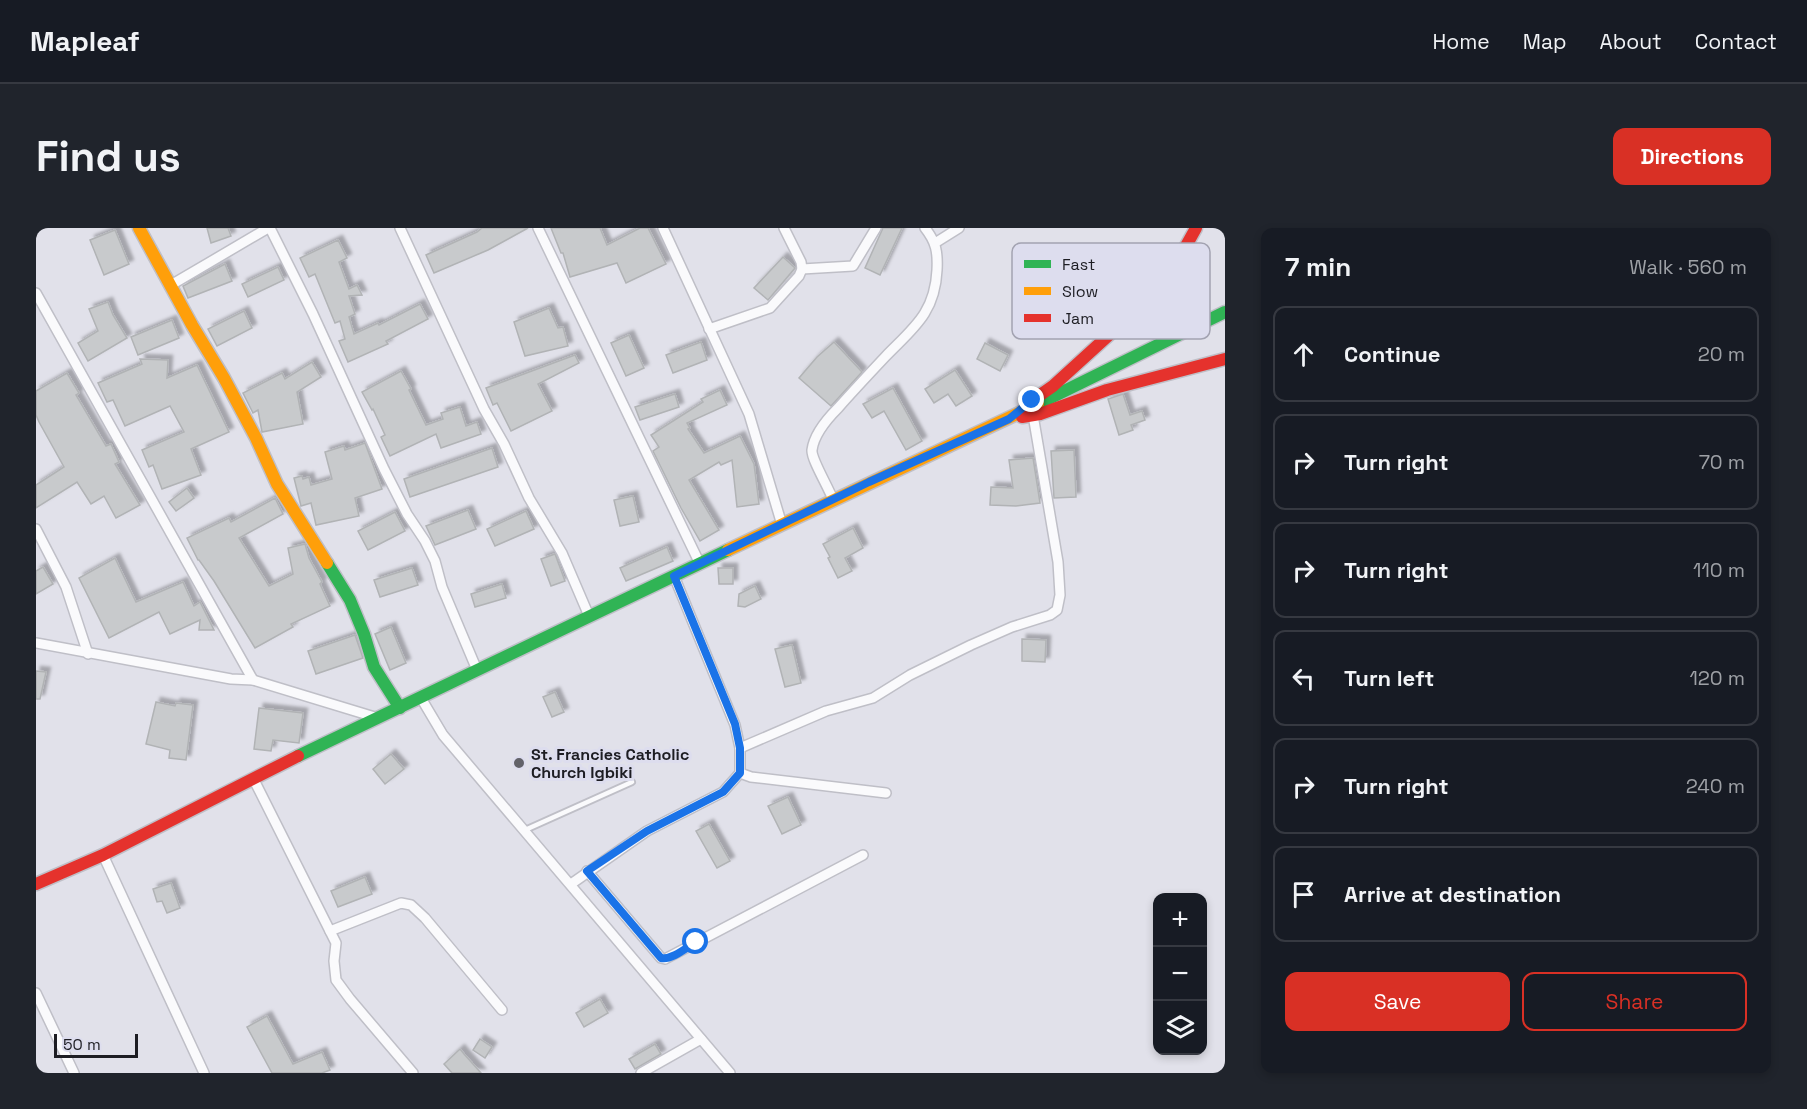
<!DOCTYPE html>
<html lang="en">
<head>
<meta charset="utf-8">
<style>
  :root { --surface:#171b24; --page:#20242c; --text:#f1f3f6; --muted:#9ea1a6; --line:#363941; --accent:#d93025 }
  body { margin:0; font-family:"Space Grotesk",sans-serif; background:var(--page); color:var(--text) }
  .controls { position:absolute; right:18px; bottom:18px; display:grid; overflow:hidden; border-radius:12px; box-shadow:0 3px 9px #0003 }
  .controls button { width:54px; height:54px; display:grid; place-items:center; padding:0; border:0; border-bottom:2px solid var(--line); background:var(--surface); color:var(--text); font:30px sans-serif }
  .scale { position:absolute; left:18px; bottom:15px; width:84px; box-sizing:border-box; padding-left:6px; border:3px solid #1d1d23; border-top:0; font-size:16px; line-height:21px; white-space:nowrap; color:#1d1d23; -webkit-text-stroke:4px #dde; paint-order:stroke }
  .stop { position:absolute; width:18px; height:18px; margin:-14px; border:4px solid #1a73e8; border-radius:50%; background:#fff }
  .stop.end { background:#1a73e8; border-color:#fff; box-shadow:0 2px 6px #0008 }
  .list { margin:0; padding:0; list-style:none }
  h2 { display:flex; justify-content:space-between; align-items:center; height:78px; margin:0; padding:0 24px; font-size:26px }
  h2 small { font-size:20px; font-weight:400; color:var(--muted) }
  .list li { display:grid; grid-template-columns:39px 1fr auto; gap:18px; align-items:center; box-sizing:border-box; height:96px; margin:0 12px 12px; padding:0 12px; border:2px solid var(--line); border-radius:12px }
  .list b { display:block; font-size:22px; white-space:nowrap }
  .list em { font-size:20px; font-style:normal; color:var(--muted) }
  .actions { display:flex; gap:12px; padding:18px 24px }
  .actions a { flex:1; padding:14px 0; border:2px solid var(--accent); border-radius:12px; text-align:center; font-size:21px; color:var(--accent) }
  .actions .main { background:var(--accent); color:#fff }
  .icon { flex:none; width:33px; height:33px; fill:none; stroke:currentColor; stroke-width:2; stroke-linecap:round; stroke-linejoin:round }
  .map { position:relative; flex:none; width:1189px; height:845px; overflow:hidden; border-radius:12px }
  header { display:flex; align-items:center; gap:36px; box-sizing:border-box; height:84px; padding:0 30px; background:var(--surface); border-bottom:2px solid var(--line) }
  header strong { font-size:28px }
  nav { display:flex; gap:33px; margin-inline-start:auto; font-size:21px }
  .intro { display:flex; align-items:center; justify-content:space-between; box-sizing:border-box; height:144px; padding:0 36px }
  h1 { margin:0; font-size:42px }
  .button { padding:15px 27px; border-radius:12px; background:var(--accent); color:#fff; font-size:21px; font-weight:700 }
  main { display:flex; gap:36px; padding:0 36px }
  aside { flex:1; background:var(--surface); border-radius:12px; box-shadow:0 3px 9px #0003 }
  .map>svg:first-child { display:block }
  .building { fill:#c8cacc; stroke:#b1b3b5; stroke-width:1.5; filter:url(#shadow) }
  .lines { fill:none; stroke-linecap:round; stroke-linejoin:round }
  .lane-casing { stroke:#bfbfc7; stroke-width:8 }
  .street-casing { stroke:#bfbfc7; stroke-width:12 }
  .fast-casing { stroke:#bfbfc7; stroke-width:15 }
  .slow-casing { stroke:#bfbfc7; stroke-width:15 }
  .jam-casing { stroke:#bfbfc7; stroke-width:15 }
  .lane { stroke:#fafafc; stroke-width:4.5 }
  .street { stroke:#fafafc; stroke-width:9 }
  .fast { stroke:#30b455; stroke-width:12 }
  .slow { stroke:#ff9f0a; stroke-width:12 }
  .jam { stroke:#e5322d; stroke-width:12 }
  .route { stroke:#1a73e8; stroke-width:8 }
  .poi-dot { fill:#626269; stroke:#dde; stroke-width:2 }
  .labels { text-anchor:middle; stroke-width:6; stroke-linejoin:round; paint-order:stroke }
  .poi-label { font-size:16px; font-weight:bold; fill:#1d1d23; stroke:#dde; text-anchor:start }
  .key { fill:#dde; stroke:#a3a3b1; stroke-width:1.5 }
  .key-label { font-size:16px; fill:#1d1d23 }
</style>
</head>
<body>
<header>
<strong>Mapleaf</strong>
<nav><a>Home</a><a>Map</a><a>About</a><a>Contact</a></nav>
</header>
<div class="intro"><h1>Find us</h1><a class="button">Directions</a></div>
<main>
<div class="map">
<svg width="1189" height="845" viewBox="0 0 1189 845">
  <defs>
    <filter id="shadow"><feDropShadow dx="4.5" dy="-4.5" stdDeviation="1.5" flood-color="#0004"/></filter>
  </defs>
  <rect width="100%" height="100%" fill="#e1e1ea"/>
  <g class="building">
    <polygon points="171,0 192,0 195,8 175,15"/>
    <polygon points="446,0 492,0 452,22 398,45 390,27 441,4"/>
    <polygon points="515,0 564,0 571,17 604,0 612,0 630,36 590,55 581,35 534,49 527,25 525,25"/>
    <polygon points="847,0 866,0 844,47 829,40"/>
    <polygon points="79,2 93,36 68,47 54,12"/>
    <polygon points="302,12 311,30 303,34 313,61 321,57 326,67 313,68 319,86 313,89 318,106 342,95 343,97 384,76 392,91 350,113 352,116 312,134 303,113 309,111 304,93 299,95 279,46 273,49 264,30"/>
    <polygon points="747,29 759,40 732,72 718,60"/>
    <polygon points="189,36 196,53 152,70 147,58"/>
    <polygon points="242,39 248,52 212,69 206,56"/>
    <polygon points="72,74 77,87 91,110 52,133 42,115 62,103 53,81"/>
    <polygon points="513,80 522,100 527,99 532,118 489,128 478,94"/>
    <polygon points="208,83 216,100 181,118 172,101"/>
    <polygon points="136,92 143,110 102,127 95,109"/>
    <polygon points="593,107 608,140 590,148 575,115"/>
    <polygon points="665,114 671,132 637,145 630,127"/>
    <polygon points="798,114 826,144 795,178 763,150 781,129"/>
    <polygon points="949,115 972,127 964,143 941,131"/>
    <polygon points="539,127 543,135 502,156 516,183 475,203 461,175 457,177 450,160"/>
    <polygon points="104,131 132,132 131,150 161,137 193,204 155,221 165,247 126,261 117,237 113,239 106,222 148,204 134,178 89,198 77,172 71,174 62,155 106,136"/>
    <polygon points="276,134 285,149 261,164 267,196 226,204 222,182 217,185 207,165 246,145 249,151"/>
    <polygon points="919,142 936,168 920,178 912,166 898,175 889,161"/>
    <polygon points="365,143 375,161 373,162 390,197 407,191 405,185 424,179 430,198 441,194 445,206 405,220 400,206 354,228 345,209 349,207 337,181 336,182 326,164"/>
    <polygon points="31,145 43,165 40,167 70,218 75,216 83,234 79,236 104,277 80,290 68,268 55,276 41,254 0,280 0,257 28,239 3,194 0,187 0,163"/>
    <polygon points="857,160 886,213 870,222 848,183 836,190 827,176"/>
    <polygon points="684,162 691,177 651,195 654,200 652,201 668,225 704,208 718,236 723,276 701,279 696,232 685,237 683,234 653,252 683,302 664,313 645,280 617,223 623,219 615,207 667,174 665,171"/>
    <polygon points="639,166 643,179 604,192 599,179"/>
    <polygon points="1087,166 1094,187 1106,183 1109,192 1095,197 1097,202 1083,207 1072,171"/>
    <polygon points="329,215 346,261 319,270 323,288 280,297 275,275 265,278 258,250 266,248 267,251 273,249 275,257 296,251 289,224 308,218 309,222"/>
    <polygon points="456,220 462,239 374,269 368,251"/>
    <polygon points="1038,222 1040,269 1018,270 1015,223"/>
    <polygon points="997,230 1004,275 980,278 954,277 955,259 977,260 973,232"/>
    <polygon points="151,260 158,270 140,283 133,274"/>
    <polygon points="597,268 603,294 584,298 578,272"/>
    <polygon points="239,270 247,286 203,310 233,358 257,346 252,320 269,316 273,330 286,354 284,356 294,378 255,396 257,399 219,420 178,353 163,332 162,332 151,310 193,290 195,294"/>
    <polygon points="432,282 440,301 399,317 390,298"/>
    <polygon points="490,283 498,301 459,318 451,301"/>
    <polygon points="359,284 369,303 332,322 322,303"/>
    <polygon points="817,300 827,320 809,330 816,343 802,350 792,330 794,329 787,316"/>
    <polygon points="631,319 637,333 590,353 584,340"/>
    <polygon points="519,326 529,353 515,358 505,331"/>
    <polygon points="79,330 100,374 147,354 158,378 164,374 178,402 163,402 164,392 134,406 123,384 73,410 43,350"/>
    <polygon points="7,339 17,356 0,366 0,343"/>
    <polygon points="376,340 382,357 344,369 338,352"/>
    <polygon points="682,340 697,340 697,356 683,356"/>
    <polygon points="466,356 470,370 439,379 435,366"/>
    <polygon points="719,358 725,371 709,379 702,378 703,366"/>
    <polygon points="355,399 370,435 354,442 339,406"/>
    <polygon points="319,407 327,430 280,446 272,423"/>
    <polygon points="986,411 1010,412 1009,434 986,433"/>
    <polygon points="756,417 765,455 749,459 739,421"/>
    <polygon points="0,443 10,444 4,471 0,471"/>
    <polygon points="519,464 528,484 516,489 507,469"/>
    <polygon points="120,474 139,478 140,475 157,477 150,532 133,530 134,522 110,516"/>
    <polygon points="223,480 267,485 263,515 237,512 235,523 218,521"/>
    <polygon points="355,526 368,541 349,556 337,541"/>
    <polygon points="752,569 765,597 746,606 732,578"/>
    <polygon points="673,596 694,633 681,640 660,603"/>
    <polygon points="329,649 336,666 302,679 295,663"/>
    <polygon points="135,655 144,680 131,685 126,673 121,674 117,661"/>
    <polygon points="564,771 572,785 548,799 540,785"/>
    <polygon points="231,788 257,836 286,824 294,842 286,845 236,845 211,799"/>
    <polygon points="444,811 456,819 449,830 437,822"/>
    <polygon points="619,816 625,826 599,841 593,831"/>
    <polygon points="424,821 428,826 445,845 416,845 408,836"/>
  </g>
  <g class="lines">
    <defs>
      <g id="lane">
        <polyline points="1014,35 1075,104"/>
        <polyline points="489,602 596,554"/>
      </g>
      <g id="street">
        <polyline points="234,0 277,86 348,241 371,286 389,313 399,333 406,359 441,442"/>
        <polyline points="364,0 448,181 468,216 493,270 526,325 553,388"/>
        <polyline points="502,0 664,336"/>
        <polyline points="627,0 713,186 746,297"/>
        <polyline points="899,15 923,0"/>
        <polyline points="766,41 817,38 840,0"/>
        <polyline points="135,57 232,0"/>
        <polyline points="0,65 217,452"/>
        <polyline points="673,101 734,80 763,48 766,41 765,34 748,0"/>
        <path d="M797 272C793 260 775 231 776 222 778 206 791 191 802 180 817 163 833 146 849 129 876 101 899 86 901 42 902 24 900 14 889 0"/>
        <polyline points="0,301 30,359 52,426"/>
        <polyline points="0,415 195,451 217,452 342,490"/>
        <polyline points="385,470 407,507 694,845"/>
        <polyline points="704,520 790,483 837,470 874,447 935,417 976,399 1014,387 1021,382 1024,367 1022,334 997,187"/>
        <polyline points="704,545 715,549 850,565"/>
        <polyline points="217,550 300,715 298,733 300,752 314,771 377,845"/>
        <polyline points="67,627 168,845"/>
        <polyline points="551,643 625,730 629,731 827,627"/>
        <polyline points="535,656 611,603 687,564 704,545 704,520 699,497 638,348"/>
        <polyline points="294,703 365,675 375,677 389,690 466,782"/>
        <polyline points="0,765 38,845"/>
        <polyline points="605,845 665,811"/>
      </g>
      <g id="fast">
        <polyline points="1002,176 1189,84"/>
        <polyline points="291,335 314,372 328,406 338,439 364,480"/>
        <polyline points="262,528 692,322"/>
      </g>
      <g id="slow">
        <polyline points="103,0 156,97 188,150 220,210 241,256 291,335"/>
        <polyline points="692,322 1002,176"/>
      </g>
      <g id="jam">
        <polyline points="997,172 1017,158 1107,76 1150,18 1160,0"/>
        <polyline points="986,189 1004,186 1071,162 1189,131"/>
        <polyline points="0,656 67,627 262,528"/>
      </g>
    </defs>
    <use href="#lane" class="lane-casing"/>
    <use href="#street" class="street-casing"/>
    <use href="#fast" class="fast-casing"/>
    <use href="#slow" class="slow-casing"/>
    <use href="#jam" class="jam-casing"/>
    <use href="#lane" class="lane"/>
    <use href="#street" class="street"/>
    <use href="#fast" class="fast"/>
    <use href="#slow" class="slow"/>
    <use href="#jam" class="jam"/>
  </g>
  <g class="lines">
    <path class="route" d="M660 714C650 720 636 732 625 730L551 643 611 603 687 564 704 545V520L699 496 638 348 833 254 973 191 996 172"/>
  </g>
  <circle class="poi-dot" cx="483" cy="535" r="6"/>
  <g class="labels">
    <g class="poi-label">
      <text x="495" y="532">St. Francies Catholic<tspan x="495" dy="18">Church Igbiki</tspan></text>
    </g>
  </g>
  <rect x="976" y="15" width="198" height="96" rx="9" class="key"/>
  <rect x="988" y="32" width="27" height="8" fill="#30b455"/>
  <rect x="988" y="59" width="27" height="8" fill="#ff9f0a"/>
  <rect x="988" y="86" width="27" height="8" fill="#e5322d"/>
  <g class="key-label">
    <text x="1026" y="42">Fast</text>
    <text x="1026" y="69">Slow</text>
    <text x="1026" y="96">Jam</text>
  </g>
</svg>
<div class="controls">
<button>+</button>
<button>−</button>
<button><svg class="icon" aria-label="layers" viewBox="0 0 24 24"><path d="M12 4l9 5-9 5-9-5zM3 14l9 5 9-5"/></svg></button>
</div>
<div class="scale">50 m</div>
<div class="stop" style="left:660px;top:714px"></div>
<div class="stop end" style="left:996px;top:172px"></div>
</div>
<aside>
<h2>7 min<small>Walk · 560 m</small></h2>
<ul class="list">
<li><svg class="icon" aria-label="ahead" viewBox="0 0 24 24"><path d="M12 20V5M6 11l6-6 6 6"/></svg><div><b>Continue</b></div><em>20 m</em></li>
<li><svg class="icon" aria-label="right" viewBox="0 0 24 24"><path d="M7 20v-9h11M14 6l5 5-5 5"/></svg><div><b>Turn right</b></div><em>70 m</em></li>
<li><svg class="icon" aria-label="right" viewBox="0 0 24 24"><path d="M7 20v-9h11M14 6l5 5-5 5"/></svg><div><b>Turn right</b></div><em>110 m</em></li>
<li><svg class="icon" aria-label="left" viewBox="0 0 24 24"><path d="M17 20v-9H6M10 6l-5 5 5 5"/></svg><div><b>Turn left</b></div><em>120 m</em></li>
<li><svg class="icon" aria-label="right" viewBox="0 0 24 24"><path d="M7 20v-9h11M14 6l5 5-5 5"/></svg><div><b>Turn right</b></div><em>240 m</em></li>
<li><svg class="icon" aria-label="arrive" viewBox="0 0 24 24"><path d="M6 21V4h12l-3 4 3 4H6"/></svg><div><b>Arrive at destination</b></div></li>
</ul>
<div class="actions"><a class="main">Save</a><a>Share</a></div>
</aside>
</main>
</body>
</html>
